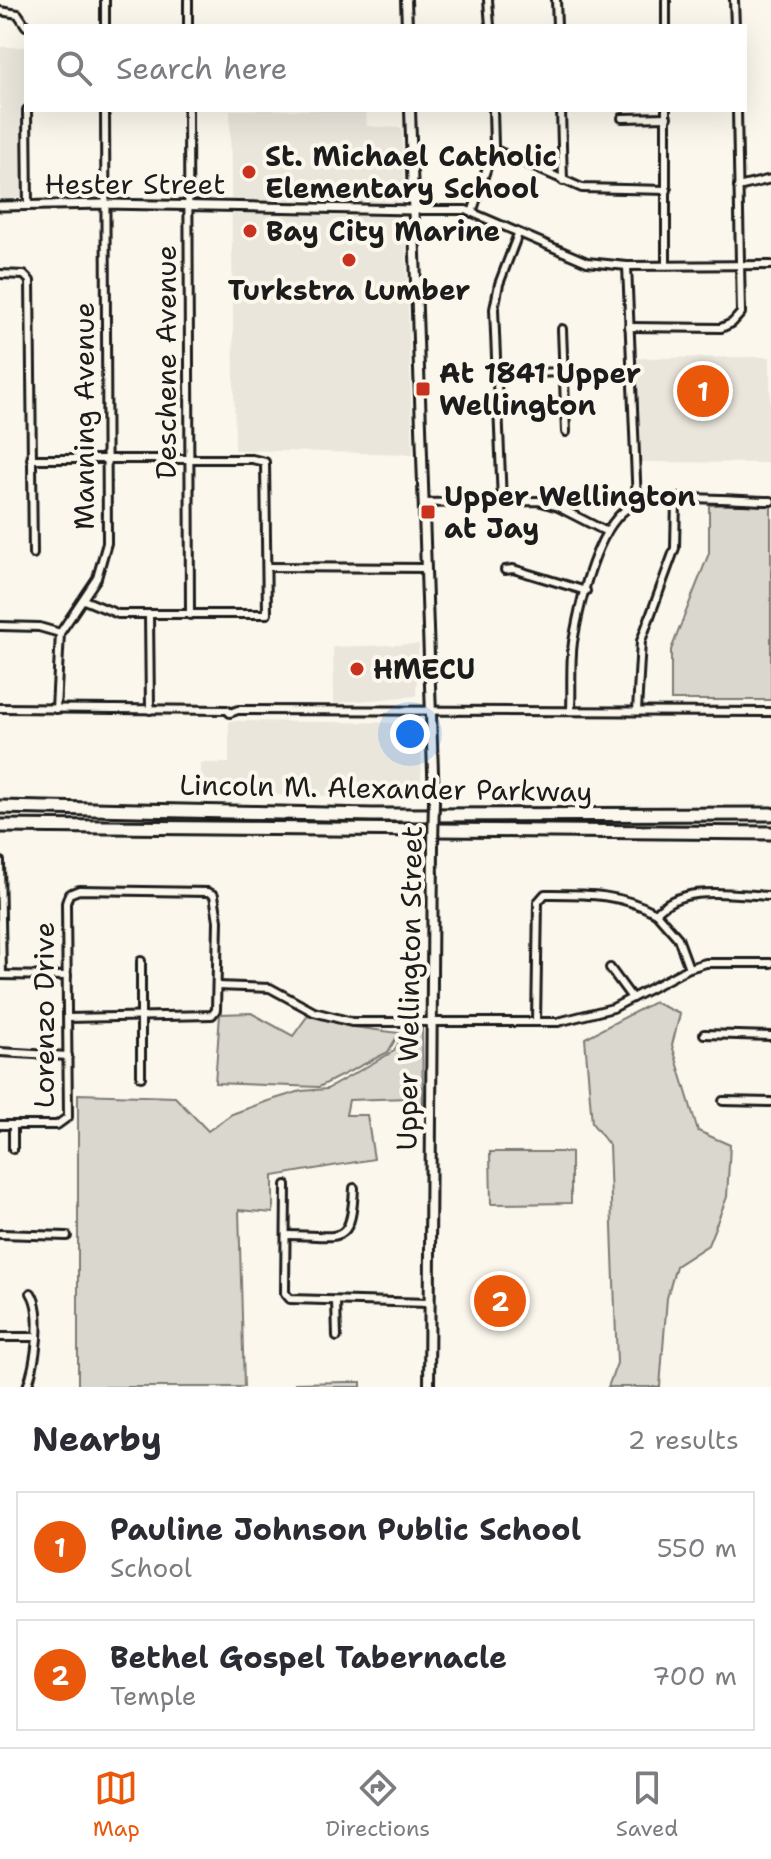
<!DOCTYPE html>
<html lang="en">
<head>
<meta charset="utf-8">
<style>
  :root { --surface:#fff; --page:#f7f7f7; --text:#2b2b33; --muted:#7c7c81; --line:#e1e1e2; --accent:#ea580c }
  body { margin:0; font-family:"Shantell Sans",sans-serif; background:var(--page); color:var(--text) }
  .you { position:absolute; left:410px; top:734px; width:28px; height:28px; margin:-20px; border:6px solid #fff; border-radius:50%; background:#1a73e8; box-shadow:0 0 0 12px #1a73e833 }
  .badge { display:grid; place-items:center; width:52px; height:52px; border-radius:50%; background:var(--accent); color:#fff; font-size:26px; font-weight:700 }
  .pin { position:absolute; translate:-50% -50%; border:4px solid #fff; box-shadow:0 2px 8px #0006 }
  .list { margin:0; padding:0; list-style:none }
  h2 { display:flex; justify-content:space-between; align-items:center; height:104px; margin:0; padding:0 32px; font-size:34px }
  h2 small { font-size:26px; font-weight:400; color:var(--muted) }
  .list li { display:grid; grid-template-columns:52px 1fr auto; gap:24px; align-items:center; box-sizing:border-box; height:112px; margin:0 16px 16px; padding:0 16px; border:2px solid var(--line); border-radius:0px }
  .list b { display:block; font-size:30px; white-space:nowrap }
  .list p { margin:0; font-size:26px; white-space:nowrap; color:var(--muted) }
  .list em { font-size:26px; font-style:normal; color:var(--muted) }
  .icon { flex:none; width:44px; height:44px; fill:none; stroke:currentColor; stroke-width:2; stroke-linecap:round; stroke-linejoin:round }
  .map { position:relative; flex:none; width:771px; height:1387px; overflow:hidden }
  .search { position:absolute; background:var(--surface); box-shadow:0 8px 32px #0002; left:24px; right:24px; top:24px; height:88px; display:flex; align-items:center; gap:20px; box-sizing:border-box; padding:0 28px; border-radius:0px; color:var(--muted); font-size:30px }
  .sheet { height:360px; background:var(--surface) }
  nav { display:flex; justify-content:space-around; align-items:center; box-sizing:border-box; height:112px; border-top:2px solid var(--line); background:var(--surface); font-size:22px; color:var(--muted) }
  nav a { display:grid; justify-items:center; gap:4px }
  nav .on { color:var(--accent) }
  .map>svg:first-child { display:block }
  .built { fill:#eae6dc }
  .green { fill:#dad7ce; stroke:#7b7a75; stroke-width:2 }
  .lines { fill:none; stroke-linecap:round; stroke-linejoin:round }
  .minor-casing { stroke:#1c1c1c; stroke-width:12 }
  .tertiary-casing { stroke:#1c1c1c; stroke-width:13 }
  .secondary-casing { stroke:#1c1c1c; stroke-width:14 }
  .motorway-casing { stroke:#1c1c1c; stroke-width:17 }
  .minor { stroke:#fbf7ec; stroke-width:6 }
  .tertiary { stroke:#fbf7ec; stroke-width:7 }
  .secondary { stroke:#fbf7ec; stroke-width:8 }
  .motorway { stroke:#fbf7ec; stroke-width:11 }
  .secondary-bridge-casing { stroke:#1c1c1c; stroke-width:14; stroke-linecap:butt }
  .secondary-bridge { stroke:#fbf7ec; stroke-width:8 }
  .poi-dot { fill:#c8321e; stroke:#fbf7ec; stroke-width:3 }
  .labels { text-anchor:middle; stroke-width:8; stroke-linejoin:round; paint-order:stroke }
  .poi-label { font-size:28px; font-weight:bold; fill:#1c1c1c; stroke:#fbf7ec; text-anchor:start }
  .street-label { font-size:28px; fill:#1c1c1c; stroke:#fbf7ec }
</style>
</head>
<body>
<div class="map">
<svg width="771" height="1387" viewBox="0 0 771 1387">
  <rect width="100%" height="100%" fill="#fbf7ec"/>
  <filter id="ink" filterUnits="userSpaceOnUse"><feTurbulence type="fractalNoise" baseFrequency=".0125" numOctaves="2"/><feDisplacementMap in="SourceGraphic" scale="16" xChannelSelector="R" yChannelSelector="G"/><feConvolveMatrix kernelMatrix="1 2 1 2 8 2 1 2 1" color-interpolation-filters="sRGB"/></filter>
  <g filter="url(#ink)">
    <g class="built">
      <polygon points="0,47 26,47 28,198 0,199"/>
      <polygon points="230,110 366,110 367,126 402,128 413,454 235,450"/>
      <polygon points="770,357 771,463 638,462 635,358"/>
      <polygon points="419,644 416,696 334,703 333,647"/>
      <polygon points="229,721 422,723 421,797 201,794 201,763 229,763"/>
    </g>
    <g class="green">
      <polygon points="709,505 771,505 771,700 671,700 671,650 709,553"/>
      <polygon points="654,1002 680,1014 672,1045 698,1131 730,1145 727,1197 708,1245 676,1266 667,1298 660,1387 608,1387 617,1363 609,1145 592,1123 585,1038"/>
      <polygon points="251,1013 293,1036 309,1014 346,1026 399,1033 388,1052 319,1087 215,1083 220,1014"/>
      <polygon points="422,1026 423,1103 408,1098 349,1100 346,1115 367,1115 374,1159 273,1176 273,1213 239,1210 244,1387 78,1387 78,1094 175,1097 208,1131 232,1114 268,1101 301,1091 327,1089 394,1051 400,1040"/>
      <polygon points="490,1152 571,1152 571,1203 491,1204"/>
      <polygon points="347,1382 361,1382 361,1387 295,1387 295,1383"/>
    </g>
    <g class="lines">
      <defs>
        <g id="minor">
          <polyline points="105,0 105,26"/>
          <polyline points="188,0 188,26"/>
          <polyline points="488,0 490,26"/>
          <polyline points="556,0 557,26"/>
          <polyline points="666,0 666,26"/>
          <polyline points="734,0 735,26"/>
          <polyline points="0,11 18,14 26,26"/>
          <polyline points="27,110 28,206"/>
          <polyline points="188,110 190,615"/>
          <polyline points="561,110 563,181"/>
          <polyline points="622,118 667,117"/>
          <polyline points="493,149 582,188 667,190"/>
          <polyline points="738,187 771,179"/>
          <polyline points="413,210 466,210 587,262 627,266 771,265"/>
          <polyline points="472,213 494,146 493,110"/>
          <polyline points="666,264 666,110"/>
          <polyline points="627,266 637,503"/>
          <polyline points="0,274 24,275 30,281 33,554"/>
          <polyline points="629,327 721,328 732,323 741,313 737,110"/>
          <polyline points="562,329 566,432"/>
          <polyline points="496,374 564,372"/>
          <polyline points="31,459 252,459 265,462 267,614 118,614 84,600"/>
          <polyline points="502,502 494,309 499,284 518,234"/>
          <polyline points="423,503 538,501 558,507 605,531"/>
          <polyline points="267,567 426,568"/>
          <polyline points="505,570 513,569 586,591"/>
          <polyline points="149,614 150,710"/>
          <polyline points="0,626 39,627 60,633"/>
          <polyline points="0,708 227,710 230,713 238,710 771,712"/>
          <polyline points="56,709 60,633 97,578 107,543 105,110"/>
          <path d="M571 710C572 688 570 664 573 642 580 603 597 518 637 503 664 493 739 501 771 501"/>
          <polyline points="637,711 641,641 675,548 676,500"/>
          <polyline points="0,861 2,975"/>
          <polyline points="656,913 678,938 689,968"/>
          <polyline points="141,961 141,1077"/>
          <polyline points="610,968 632,998"/>
          <polyline points="0,975 67,976"/>
          <polyline points="217,986 270,988 314,1012 352,1022 558,1022 613,1008 689,968 706,963 771,963"/>
          <path d="M536 1021 538 902 545 894C586 894 619 893 656 913 683 883 734 895 771 896"/>
          <polyline points="704,1034 771,1036"/>
          <polyline points="0,1052 68,1056"/>
          <polyline points="723,1101 771,1102"/>
          <polyline points="0,1125 57,1125 68,1117 66,903 69,894 79,890 208,892 214,895 218,921 216,1010 212,1015 68,1018"/>
          <polyline points="13,1149 13,1125"/>
          <polyline points="286,1185 285,1293 290,1299 429,1303"/>
          <polyline points="0,1234 67,1236"/>
          <path d="M286 1235C340 1235 351 1249 354 1188"/>
          <polyline points="336,1301 337,1337"/>
          <polyline points="0,1337 36,1337"/>
          <path d="M27 1387C35 1366 44 1313 31 1293"/>
        </g>
        <polyline id="tertiary" points="0,206 105,204 413,210"/>
        <g id="secondary">
          <polyline points="406,0 407,26"/>
          <polyline points="410,110 434,801"/>
          <polyline points="429,1387 433,844"/>
        </g>
        <g id="motorway">
          <polyline points="0,807 373,815 771,814"/>
          <polyline points="0,826 771,833"/>
        </g>
      </defs>
      <use href="#minor" class="minor-casing"/>
      <use href="#tertiary" class="tertiary-casing"/>
      <use href="#secondary" class="secondary-casing"/>
      <use href="#motorway" class="motorway-casing"/>
      <use href="#minor" class="minor"/>
      <use href="#tertiary" class="tertiary"/>
      <use href="#secondary" class="secondary"/>
      <use href="#motorway" class="motorway"/>
      <defs>
        <polyline id="secondary-bridge" points="433,844 434,801"/>
      </defs>
      <use href="#secondary-bridge" class="secondary-bridge-casing"/>
      <use href="#secondary-bridge" class="secondary-bridge"/>
    </g>
  </g>
  <g class="poi-dot">
    <circle cx="249" cy="172" r="8"/>
    <circle cx="250" cy="231" r="8"/>
    <circle cx="349" cy="260" r="8"/>
    <rect x="415" y="381" width="16" height="16" rx="4"/>
    <rect x="420" y="504" width="16" height="16" rx="4"/>
    <circle cx="357" cy="669" r="8"/>
  </g>
  <g class="labels">
    <g class="poi-label">
      <text x="265" y="166">St. Michael Catholic<tspan x="265" dy="32">Elementary School</tspan></text>
      <text x="266" y="241">Bay City Marine</text>
      <text x="349" y="300" text-anchor="middle">Turkstra Lumber</text>
      <text x="439" y="383">At 1841 Upper<tspan x="439" dy="32">Wellington</tspan></text>
      <text x="444" y="506">Upper Wellington<tspan x="444" dy="32">at Jay</tspan></text>
      <text x="373" y="679">HMECU</text>
    </g>
    <g class="street-label">
      <text x="135" y="194">Hester Street</text>
      <text transform="translate(166 362) rotate(-90)" y="10">Deschene Avenue</text>
      <text transform="translate(84 416) rotate(-90)" y="10">Manning Avenue</text>
      <text transform="translate(386 788) rotate(1)" y="10">Lincoln M. Alexander Parkway</text>
      <text transform="translate(409 988) rotate(-89)" y="10">Upper Wellington Street</text>
      <text transform="translate(44 1015) rotate(-90)" y="10">Lorenzo Drive</text>
    </g>
  </g>
</svg>
<div class="you"></div>
<div class="pin badge" style="left:703px;top:391px">1</div>
<div class="pin badge" style="left:500px;top:1301px">2</div>
<div class="search"><svg class="icon" aria-label="search" viewBox="0 0 24 24"><circle cx="10" cy="10" r="6"/><path d="M15 15l6 6"/></svg>Search here</div>
</div>
<section class="sheet">
<h2>Nearby<small>2 results</small></h2>
<ul class="list">
<li><span class="badge">1</span><div><b>Pauline Johnson Public School</b><p>School</p></div><em>550 m</em></li>
<li><span class="badge">2</span><div><b>Bethel Gospel Tabernacle</b><p>Temple</p></div><em>700 m</em></li>
</ul>
</section>
<nav>
<a class="on"><svg class="icon" aria-label="map" viewBox="0 0 24 24"><path d="M3 6l6-2 6 2 6-2v14l-6 2-6-2-6 2zM9 4v14M15 6v14"/></svg>Map</a>
<a><svg class="icon" aria-label="directions" viewBox="0 0 24 24"><path d="M12 3l9 9-9 9-9-9zM9 14v-3h6M13 9l2 2-2 2"/></svg>Directions</a>
<a><svg class="icon" aria-label="saved" viewBox="0 0 24 24"><path d="M7 4h10v16l-5-4-5 4z"/></svg>Saved</a>
</nav>
</body>
</html>
